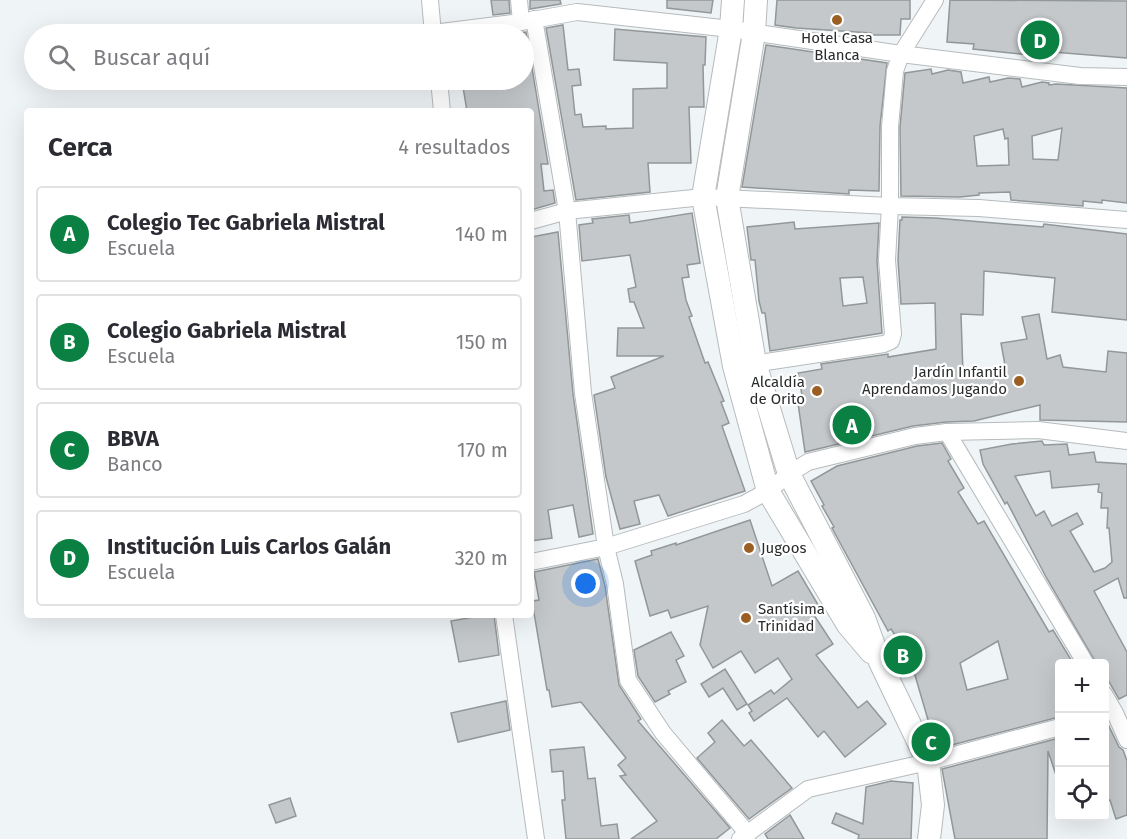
<!DOCTYPE html>
<html lang="es">
<head>
<meta charset="utf-8">
<style>
  :root { --surface:#fff; --page:#f2f2f3; --text:#2b2b33; --muted:#7c7c81; --line:#e1e1e2; --accent:#0b8043 }
  body { margin:0; font-family:"Fira Sans",sans-serif; background:var(--page); color:var(--text) }
  .controls { position:absolute; right:18px; bottom:18px; display:grid; overflow:hidden; border-radius:6px; box-shadow:0 6px 24px #0002 }
  .controls button { width:54px; height:54px; display:grid; place-items:center; padding:0; border:0; border-bottom:2px solid var(--line); background:var(--surface); color:var(--text); font:30px sans-serif }
  .you { position:absolute; left:586px; top:584px; width:21px; height:21px; margin:-15px; border:4px solid #fff; border-radius:50%; background:#1a73e8; box-shadow:0 0 0 9px #1a73e833 }
  .badge { display:grid; place-items:center; width:39px; height:39px; border-radius:50%; background:var(--accent); color:#fff; font-size:20px; font-weight:700 }
  .pin { position:absolute; translate:-50% -50%; border:3px solid #fff; box-shadow:0 2px 6px #0006 }
  .list { margin:0; padding:0; list-style:none }
  h2 { display:flex; justify-content:space-between; align-items:center; height:78px; margin:0; padding:0 24px; font-size:26px }
  h2 small { font-size:20px; font-weight:400; color:var(--muted) }
  .list li { display:grid; grid-template-columns:39px 1fr auto; gap:18px; align-items:center; box-sizing:border-box; height:96px; margin:0 12px 12px; padding:0 12px; border:2px solid var(--line); border-radius:6px }
  .list b { display:block; font-size:22px; white-space:nowrap }
  .list p { margin:0; font-size:20px; white-space:nowrap; color:var(--muted) }
  .list em { font-size:20px; font-style:normal; color:var(--muted) }
  .icon { flex:none; width:33px; height:33px; fill:none; stroke:currentColor; stroke-width:2; stroke-linecap:round; stroke-linejoin:round }
  .map { position:relative; flex:none; width:1127px; height:839px; overflow:hidden }
  .search { position:absolute; background:var(--surface); box-shadow:0 6px 24px #0002; left:24px; top:24px; width:510px; height:66px; display:flex; align-items:center; gap:15px; box-sizing:border-box; padding:0 21px; border-radius:33px; color:var(--muted); font-size:22px }
  .panel { position:absolute; background:var(--surface); box-shadow:0 6px 24px #0002; left:24px; top:108px; width:510px; height:510px; border-radius:6px }
  .map>svg:first-child { display:block }
  .building { fill:#c4c8ca; stroke:#929798; stroke-width:1.5; fill-rule:evenodd }
  .lines { fill:none; stroke-linecap:round; stroke-linejoin:round }
  .minor-casing { stroke:#b7bbbd; stroke-width:18 }
  .secondary-casing { stroke:#b7bbbd; stroke-width:24 }
  .minor { stroke:#fff; stroke-width:16 }
  .secondary { stroke:#fff; stroke-width:22 }
  .poi-dot { fill:#9c5f23; stroke:#fff; stroke-width:2 }
  .labels { text-anchor:middle; stroke-width:4.5; stroke-linejoin:round; paint-order:stroke }
  .poi-label { font-size:15px; fill:#282a2b; stroke:#fff; text-anchor:end }
</style>
</head>
<body>
<div class="map">
<svg width="1127" height="839" viewBox="0 0 1127 839">
  <rect width="100%" height="100%" fill="#eff4f6"/>
  <g class="building">
    <polygon points="491,0 509,0 510,13 493,15"/>
    <polygon points="530,0 560,0 561,4 530,9"/>
    <polygon points="667,0 713,0 711,13 667,8"/>
    <polygon points="777,0 910,0 910,19 901,19 900,35 871,35 871,33 796,28 775,25"/>
    <polygon points="950,0 1127,1 1127,58 1040,51 1040,56 973,49 974,44 947,42"/>
    <polygon points="563,25 568,70 579,69 581,85 572,86 575,115 581,114 583,127 606,126 606,129 633,128 633,89 667,88 667,63 614,60 615,29 706,37 705,65 703,65 704,107 689,107 691,163 648,163 650,192 576,200 546,28"/>
    <polygon points="526,32 548,164 541,164 544,191 553,190 555,203 531,210 531,111 467,111 462,81 524,80 524,34 506,34"/>
    <polygon points="766,45 887,63 880,126 879,191 849,190 849,194 742,187"/>
    <path d="M931 69 932 74 948 70 961 72 963 83 989 77 990 82 1008 78 1020 79 1022 87 1042 82 1049 83V85L1056 84 1127 88V203L1102 200V203L1083 201V206L1011 200 1010 192 979 193V195L960 197 901 196 900 127 905 73ZM1062 128 1058 160 1033 159 1032 136ZM1003 129 1005 139 1008 138 1009 165 977 166 974 136Z"/>
    <polygon points="692,213 700,263 687,265 689,277 682,278 686,300 692,316 689,317 705,363 708,362 724,401 721,402 729,423 722,426 745,491 668,516 659,495 634,501 640,524 620,529 606,477 594,395 615,388 611,377 664,356 617,356 618,328 644,328 634,302 630,302 628,289 636,287 630,255 582,261 579,225 593,223 592,219 629,215 630,223"/>
    <polygon points="902,217 935,218 1043,227 1044,224 1127,234 1127,320 1052,312 1055,278 984,271 983,315 961,314 963,374 1005,365 1001,343 1027,339 1022,317 1039,314 1047,359 1060,355 1063,367 1106,372 1108,351 1127,353 1127,422 1040,420 1040,405 974,421 946,422 913,426 805,452 797,396 802,395 798,373 822,369 821,364 888,354 888,357 936,349 935,303 901,304 898,260 900,220 902,220"/>
    <path d="M794 222 795 229 879 223 877 261 882 333 770 351 765 313H762L759 301 755 260H751L747 227ZM863 277 867 303 843 306 840 278Z"/>
    <polygon points="558,232 573,394 593,534 579,537 573,505 548,510 552,538 531,541 531,237"/>
    <path d="M1042 441 1044 445 1067 444 1069 455 1094 452 1096 462 1127 464V598H1124L1118 578 1094 591 1127 652V695L1119 699 1104 673V663H1096L1046 577 1007 502 1005 504 983 464 980 450 1012 444ZM1050 471 1052 488 1099 484 1098 492 1102 493 1101 508H1108L1107 528H1109L1112 562 1105 568 1094 572 1070 531 1083 524 1077 513 1052 526 1044 511 1036 516 1015 476Z"/>
    <path d="M942 443 951 459 948 461 964 488 958 492 978 524 984 521 1049 632 1053 630 1073 663H1059V717L940 748 935 729 931 730 905 641 901 644 891 629 888 631 832 528 834 527 822 506 824 505 811 481 837 466 917 446ZM998 641 1008 679 967 690 960 663Z"/>
    <polygon points="750,520 772,586 798,571 820,608 812,612 833,644 816,655 858,708 867,701 886,724 845,757 824,731 818,737 787,698 754,721 749,713 752,711 748,705 771,690 774,694 792,679 778,658 755,673 741,651 713,668 700,645 708,606 671,618 668,610 650,616 635,561 652,555 651,551 676,543 676,545"/>
    <polygon points="598,559 605,586 619,685 641,719 638,721 730,828 716,839 631,839 657,821 620,776 626,775 618,765 626,758 581,702 552,707 549,690 547,690 532,601 539,600 534,572"/>
    <polygon points="485,615 494,615 499,655 459,662 451,621"/>
    <polygon points="671,632 684,656 676,660 686,682 668,691 670,694 655,702 638,676 634,650"/>
    <polygon points="725,669 747,704 737,710 723,688 709,697 701,684"/>
    <polygon points="506,701 510,730 458,742 451,713"/>
    <polygon points="1104,716 1119,747 1123,750 1127,761 1127,815 1116,819 1110,800 1104,801"/>
    <polygon points="722,720 744,746 751,740 792,788 749,819 697,758 715,742 708,733"/>
    <polygon points="1059,738 1059,778 1057,778 1048,751 1047,839 955,839 942,769"/>
    <polygon points="584,747 588,779 595,778 601,826 617,824 619,839 566,839 562,800 565,800 563,771 552,772 550,750"/>
    <polygon points="891,781 913,783 911,839 858,839 859,835 832,823 836,813 863,824 866,787"/>
    <polygon points="290,798 296,816 276,823 269,805"/>
    <polygon points="790,815 804,839 768,839 765,834"/>
  </g>
  <g class="lines">
    <defs>
      <g id="minor">
        <polyline points="430,0 433,34"/>
        <polyline points="519,0 521,22"/>
        <polyline points="534,19 567,211 583,393 606,547 615,584 628,680 663,733 748,834"/>
        <polyline points="433,33 521,22 577,12 731,29 901,54 1080,76 1127,77"/>
        <polyline points="439,80 442,111"/>
        <polyline points="531,221 567,211 703,197 890,206 979,208 1127,220"/>
        <polyline points="746,365 884,344 891,341 893,334 887,260 890,206 890,127 895,71 901,54 935,0"/>
        <polyline points="947,432 1086,664"/>
        <polyline points="531,562 606,547 744,504 768,491 789,474 808,462 915,436 947,432 1038,430 1127,441"/>
        <polyline points="504,615 536,839"/>
        <polyline points="1104,694 1115,713 1127,740"/>
        <polyline points="740,839 808,789 928,762 1060,727"/>
      </g>
      <g id="secondary">
        <polyline points="733,0 731,29 703,197 734,366 768,491 848,625 871,652"/>
        <polyline points="756,0 754,33 727,198 755,363 789,474 864,618 880,662 928,762 933,805 929,839"/>
      </g>
    </defs>
    <use href="#minor" class="minor-casing"/>
    <use href="#secondary" class="secondary-casing"/>
    <use href="#minor" class="minor"/>
    <use href="#secondary" class="secondary"/>
  </g>
  <g class="poi-dot">
    <circle cx="837" cy="20" r="6"/>
    <circle cx="1019" cy="381" r="6"/>
    <circle cx="817" cy="391" r="6"/>
    <circle cx="749" cy="548" r="6"/>
    <circle cx="746" cy="618" r="6"/>
  </g>
  <g class="labels">
    <g class="poi-label">
      <text x="837" y="43" text-anchor="middle">Hotel Casa<tspan x="837" dy="17">Blanca</tspan></text>
      <text x="1007" y="377">Jardín Infantil<tspan x="1007" dy="17">Aprendamos Jugando</tspan></text>
      <text x="805" y="387">Alcaldía<tspan x="805" dy="17">de Orito</tspan></text>
      <text x="761" y="553" text-anchor="start">Jugoos</text>
      <text x="758" y="614" text-anchor="start">Santísima<tspan x="758" dy="17">Trinidad</tspan></text>
    </g>
  </g>
</svg>
<div class="controls">
<button>+</button>
<button>−</button>
<button><svg class="icon" aria-label="locate" viewBox="0 0 24 24"><circle cx="12" cy="12" r="6"/><path d="M12 2v4M12 18v4M2 12h4M18 12h4"/></svg></button>
</div>
<div class="you"></div>
<div class="pin badge" style="left:852px;top:425px">A</div>
<div class="pin badge" style="left:903px;top:655px">B</div>
<div class="pin badge" style="left:931px;top:742px">C</div>
<div class="pin badge" style="left:1040px;top:40px">D</div>
<div class="search"><svg class="icon" aria-label="search" viewBox="0 0 24 24"><circle cx="10" cy="10" r="6"/><path d="M15 15l6 6"/></svg>Buscar aquí</div>
<section class="panel">
<h2>Cerca<small>4 resultados</small></h2>
<ul class="list">
<li><span class="badge">A</span><div><b>Colegio Tec Gabriela Mistral</b><p>Escuela</p></div><em>140 m</em></li>
<li><span class="badge">B</span><div><b>Colegio Gabriela Mistral</b><p>Escuela</p></div><em>150 m</em></li>
<li><span class="badge">C</span><div><b>BBVA</b><p>Banco</p></div><em>170 m</em></li>
<li><span class="badge">D</span><div><b>Institución Luis Carlos Galán</b><p>Escuela</p></div><em>320 m</em></li>
</ul>
</section>
</div>
</body>
</html>
